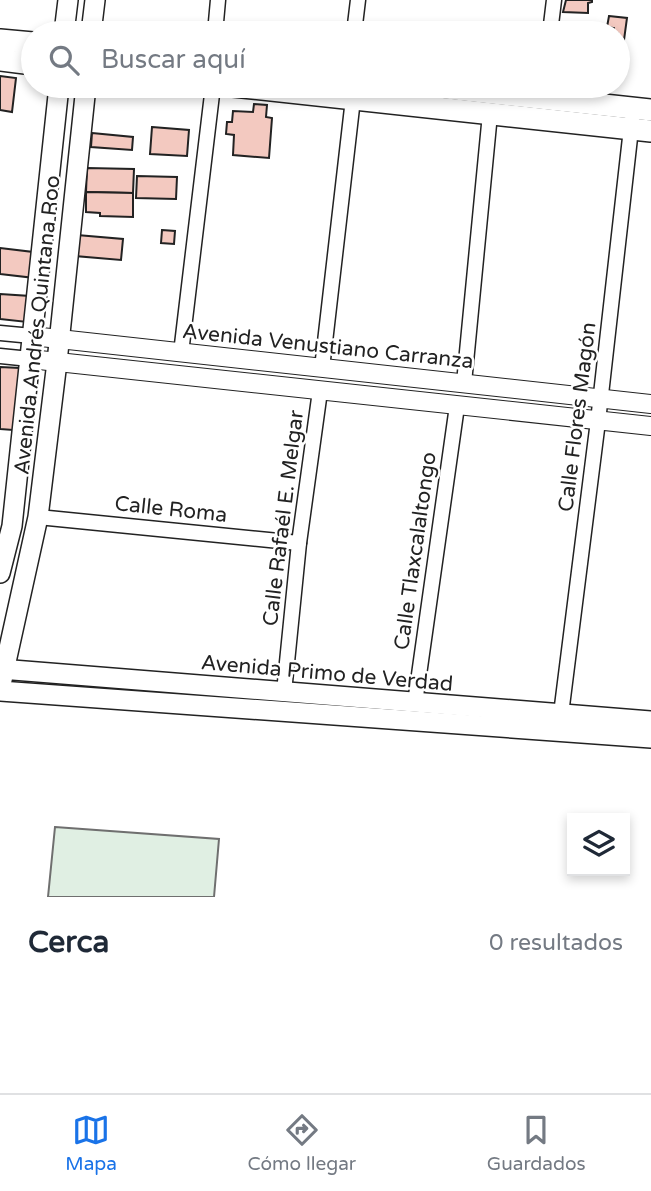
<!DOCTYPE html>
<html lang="es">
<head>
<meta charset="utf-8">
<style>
  :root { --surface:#fff; --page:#f6f6f7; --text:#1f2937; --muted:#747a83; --line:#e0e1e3; --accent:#1a73e8 }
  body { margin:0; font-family:"Varela Round",sans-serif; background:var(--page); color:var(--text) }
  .controls { position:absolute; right:21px; bottom:21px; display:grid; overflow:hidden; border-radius:0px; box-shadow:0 4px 10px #0003 }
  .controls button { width:63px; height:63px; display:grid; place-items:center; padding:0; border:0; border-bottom:2px solid var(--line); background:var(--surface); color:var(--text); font:35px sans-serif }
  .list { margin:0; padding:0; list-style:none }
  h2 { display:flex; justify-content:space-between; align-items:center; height:91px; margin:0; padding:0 28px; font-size:30px }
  h2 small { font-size:23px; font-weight:400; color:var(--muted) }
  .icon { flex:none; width:38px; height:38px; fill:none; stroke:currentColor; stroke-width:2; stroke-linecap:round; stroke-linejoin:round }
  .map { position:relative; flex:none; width:651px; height:897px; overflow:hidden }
  .search { position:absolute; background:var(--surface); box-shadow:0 4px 10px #0003; left:21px; right:21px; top:21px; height:77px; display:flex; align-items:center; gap:18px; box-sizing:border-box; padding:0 24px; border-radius:38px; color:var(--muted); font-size:26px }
  .sheet { height:196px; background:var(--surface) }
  nav { display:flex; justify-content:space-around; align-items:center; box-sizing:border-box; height:98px; border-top:2px solid var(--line); background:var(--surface); font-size:19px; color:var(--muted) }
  nav a { display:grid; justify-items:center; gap:4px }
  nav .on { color:var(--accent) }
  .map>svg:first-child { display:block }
  .green { fill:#e0efe3; stroke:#6f6f6f; stroke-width:2 }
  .building { fill:#f3c9c0; stroke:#222; stroke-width:2 }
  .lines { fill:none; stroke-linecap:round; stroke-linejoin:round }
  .minor-casing { stroke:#222; stroke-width:17 }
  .tertiary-casing { stroke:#222; stroke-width:20 }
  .secondary-casing { stroke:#222; stroke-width:22 }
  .primary-casing { stroke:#222; stroke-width:24 }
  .minor { stroke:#fff; stroke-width:14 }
  .tertiary { stroke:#fff; stroke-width:18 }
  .secondary { stroke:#fff; stroke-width:19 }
  .primary { stroke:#fff; stroke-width:21 }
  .labels { text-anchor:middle; stroke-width:5; stroke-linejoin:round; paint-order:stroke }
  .street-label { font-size:21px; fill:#222; stroke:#fff }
</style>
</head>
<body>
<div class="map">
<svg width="651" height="897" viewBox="0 0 651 897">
  <rect width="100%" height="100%" fill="#fff"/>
  <polygon class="green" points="55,827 219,839 214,897 48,897"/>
  <g class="building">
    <polygon points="566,0 592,0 592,2 588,3 588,13 563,12"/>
    <polygon points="609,16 627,18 618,84 618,33 614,33 614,28 607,27"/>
    <polygon points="0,76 16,78 12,112 0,110"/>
    <polygon points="254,104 267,105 266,117 272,118 269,158 233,155 234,135 226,134 227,122 232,122 233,111 253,112"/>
    <polygon points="152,127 189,130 187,156 150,154"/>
    <polygon points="92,133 133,137 132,150 91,147"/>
    <polygon points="87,168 134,169 133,193 86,192"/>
    <polygon points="137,176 177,177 176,199 136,198"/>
    <polygon points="86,192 133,193 133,217 100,216 100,213 86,212"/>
    <polygon points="162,230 175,231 174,244 161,243"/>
    <polygon points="77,235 123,239 121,260 75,256"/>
    <polygon points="0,248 33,252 35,278 0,274"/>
    <polygon points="0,294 30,296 27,322 0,319"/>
    <polygon points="0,367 20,368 13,430 0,429"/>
  </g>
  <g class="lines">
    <defs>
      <g id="minor">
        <polyline points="215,33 218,0"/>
        <polyline points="354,33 358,0"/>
        <polyline points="550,33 554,0"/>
        <polyline points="0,333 32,336"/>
        <polyline points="181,353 213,86"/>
        <polyline points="0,356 30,359"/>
        <polyline points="322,368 353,99"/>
        <polyline points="464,383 490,114"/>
        <polyline points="38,517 299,543"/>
        <polyline points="284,692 299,543 320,391"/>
        <polyline points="415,703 457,406"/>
        <polyline points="560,722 598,421 632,120"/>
      </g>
      <g id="tertiary">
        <polyline points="32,336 651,404"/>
        <polyline points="30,359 651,426"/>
      </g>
      <g id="secondary">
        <polyline points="64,33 68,0"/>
        <polyline points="91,33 95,0"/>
        <polyline points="0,573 12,526 59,86"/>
        <polyline points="0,669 651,721"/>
        <polyline points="2,680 38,517 57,362 86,86"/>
        <polyline points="0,691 651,738"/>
      </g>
      <g id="primary">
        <polyline points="0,40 33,43"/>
        <polyline points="0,60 33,64"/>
        <polyline points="233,86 651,131"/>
        <polyline points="427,86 651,110"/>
      </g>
    </defs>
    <use href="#minor" class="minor-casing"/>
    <use href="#tertiary" class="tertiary-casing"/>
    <use href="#secondary" class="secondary-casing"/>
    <use href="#primary" class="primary-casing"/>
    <use href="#minor" class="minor"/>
    <use href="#tertiary" class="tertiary"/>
    <use href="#secondary" class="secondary"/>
    <use href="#primary" class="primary"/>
  </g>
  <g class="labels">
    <g class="street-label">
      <text transform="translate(37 325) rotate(-84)" y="7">Avenida Andrés Quintana Roo</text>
      <text transform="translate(328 346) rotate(6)" y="7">Avenida Venustiano Carranza</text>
      <text transform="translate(577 417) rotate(-83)" y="7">Calle Flores Magón</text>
      <text transform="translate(171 509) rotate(6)" y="7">Calle Roma</text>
      <text transform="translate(283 518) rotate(-83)" y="7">Calle Rafaél E. Melgar</text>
      <text transform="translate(415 551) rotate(-82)" y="7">Calle Tlaxcalaltongo</text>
      <text transform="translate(327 673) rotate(5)" y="7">Avenida Primo de Verdad</text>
    </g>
  </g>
</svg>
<div class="controls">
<button><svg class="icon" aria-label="layers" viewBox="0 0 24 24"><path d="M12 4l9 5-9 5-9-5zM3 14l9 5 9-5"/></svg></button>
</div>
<div class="search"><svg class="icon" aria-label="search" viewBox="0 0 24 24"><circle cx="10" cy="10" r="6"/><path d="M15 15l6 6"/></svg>Buscar aquí</div>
</div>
<section class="sheet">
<h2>Cerca<small>0 resultados</small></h2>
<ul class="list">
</ul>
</section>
<nav>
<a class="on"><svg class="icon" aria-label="map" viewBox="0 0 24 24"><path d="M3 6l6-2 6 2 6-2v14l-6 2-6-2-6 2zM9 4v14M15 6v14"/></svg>Mapa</a>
<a><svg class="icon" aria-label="directions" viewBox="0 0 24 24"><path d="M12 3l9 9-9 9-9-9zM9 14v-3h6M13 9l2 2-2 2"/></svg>Cómo llegar</a>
<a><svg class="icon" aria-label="saved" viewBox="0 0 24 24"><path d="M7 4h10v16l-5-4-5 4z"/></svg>Guardados</a>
</nav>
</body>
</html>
